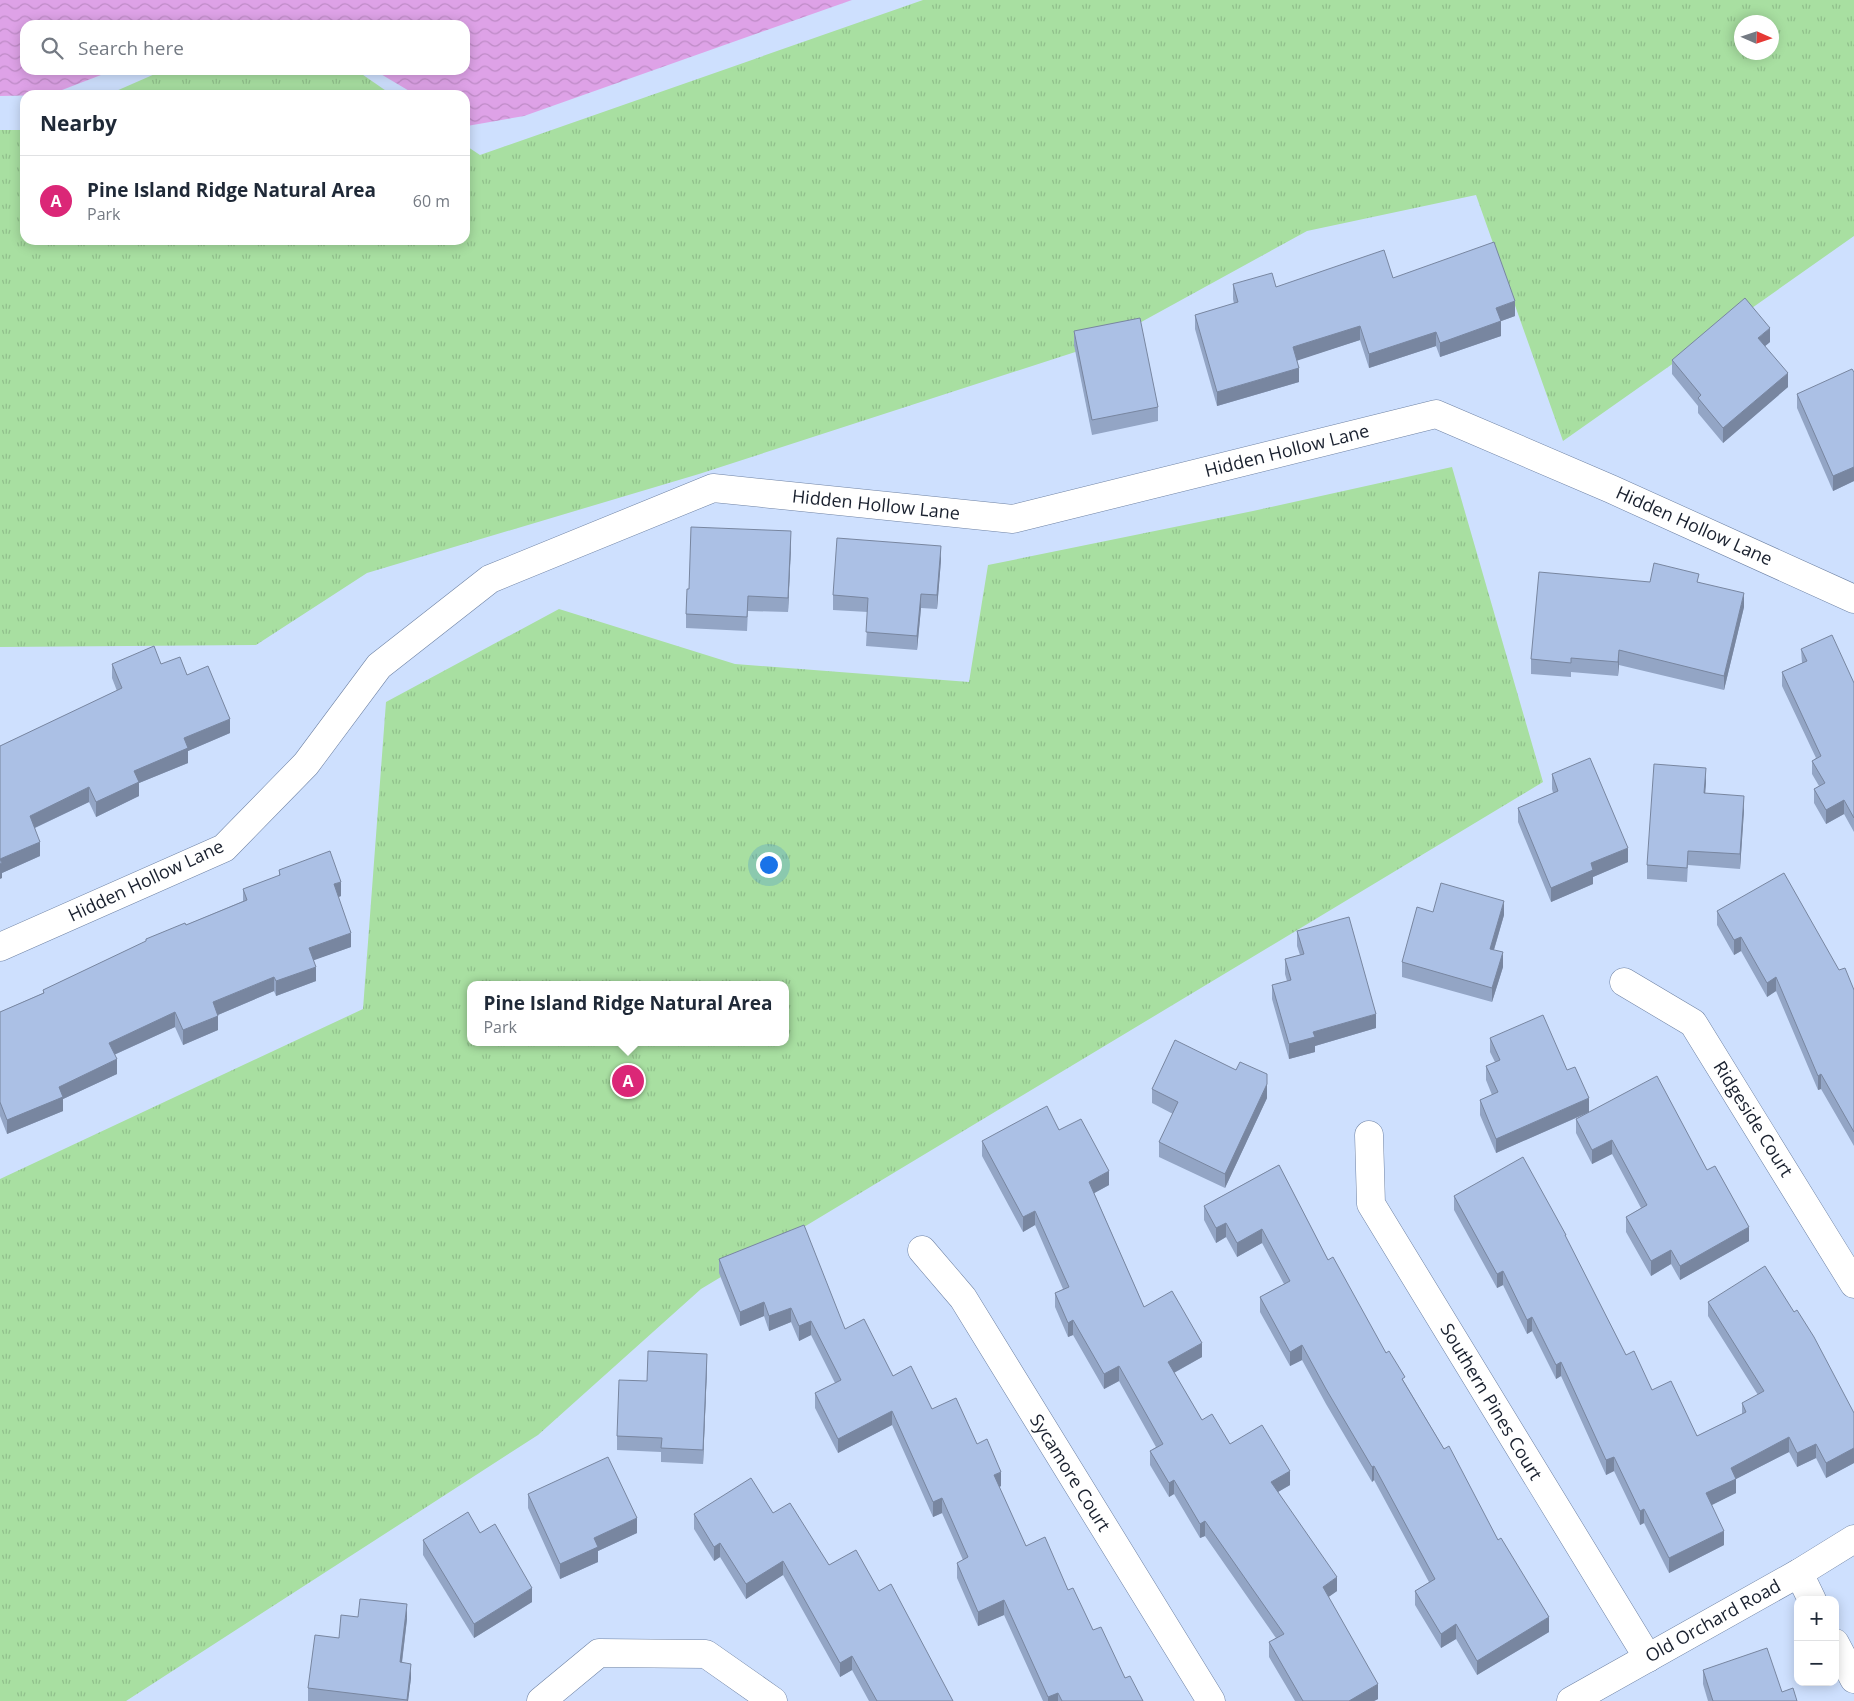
<!DOCTYPE html>
<html lang="en">
<head>
<meta charset="utf-8">
<style>
  :root { --surface:#fff; --page:#f6f6f7; --text:#1f2937; --muted:#747a83; --line:#e0e1e3; --accent:#db2777 }
  body { margin:0; font-family:"Open Sans",sans-serif; background:var(--page); color:var(--text) }
  .controls { position:absolute; right:15px; bottom:15px; display:grid; overflow:hidden; border-radius:10px; box-shadow:0 2px 12px #0003 }
  .controls button { width:45px; height:45px; display:grid; place-items:center; padding:0; border:0; border-bottom:1px solid var(--line); background:var(--surface); color:var(--text); font:25px sans-serif }
  .compass { position:absolute; left:1734px; top:15px; width:45px; height:45px; border-radius:50%; background:var(--surface); box-shadow:0 2px 12px #0003; rotate:93deg }
  .you { position:absolute; left:768px; top:864px; width:18px; height:18px; margin:-12px; border:4px solid #fff; border-radius:50%; background:#1a73e8; box-shadow:0 0 0 8px #1a73e833 }
  .badge { display:grid; place-items:center; width:32px; height:32px; border-radius:50%; background:var(--accent); color:#fff; font-size:16px; font-weight:700 }
  .pin { position:absolute; translate:-50% -50%; border:2px solid #fff; box-shadow:0 1px 5px #0006 }
  .popup { position:absolute; left:467px; top:981px; width:322px; height:65px; box-sizing:border-box; display:grid; place-content:center; border-radius:10px; background:var(--surface); filter:drop-shadow(0 1px 4px #0005); font-size:16px; white-space:nowrap; color:var(--muted) }
  .popup b { font-size:19px; color:var(--text) }
  .popup::after { content:''; position:absolute; left:50%; top:100%; margin-left:-10px; border:10px solid transparent; border-top-color:var(--surface) }
  .list { margin:0; padding:0; list-style:none }
  h2 { display:flex; justify-content:space-between; align-items:center; height:65px; margin:0; padding:0 20px; font-size:21px }
  h2 small { font-size:16px; font-weight:400; color:var(--muted) }
  .list li { display:grid; grid-template-columns:32px 1fr auto; gap:15px; align-items:center; box-sizing:border-box; height:90px; padding:0 20px; border-top:1px solid var(--line) }
  .list b { display:block; font-size:19px; white-space:nowrap }
  .list p { margin:0; font-size:16px; white-space:nowrap; color:var(--muted) }
  .list em { font-size:16px; font-style:normal; color:var(--muted) }
  .icon { flex:none; width:28px; height:28px; fill:none; stroke:currentColor; stroke-width:2; stroke-linecap:round; stroke-linejoin:round }
  .map { position:relative; flex:none; width:1854px; height:1701px; overflow:hidden }
  .search { position:absolute; background:var(--surface); box-shadow:0 2px 12px #0003; left:20px; top:20px; width:450px; height:55px; display:flex; align-items:center; gap:12px; box-sizing:border-box; padding:0 18px; border-radius:15px; color:var(--muted); font-size:19px }
  .panel { position:absolute; background:var(--surface); box-shadow:0 2px 12px #0003; left:20px; top:90px; width:450px; height:155px; border-radius:15px }
  .map>svg:first-child { display:block }
  .park { fill:url(#park-tufts); fill-rule:evenodd }
  .water { fill:url(#water-waves) }
  .lines { fill:none; stroke-linecap:round; stroke-linejoin:round }
  .street-casing { stroke:#6e82a4; stroke-width:29 }
  .street { stroke:#fff; stroke-width:28 }
  .wall { fill:#93a5c5 }
  .shaded-wall { fill:#7886a0 }
  .building { fill:#abc0e5; stroke:#7886a0 }
  .labels { text-anchor:middle; stroke-width:4; stroke-linejoin:round; paint-order:stroke }
  .street-label { font-size:18px; fill:#19202e; stroke:#fff }
</style>
</head>
<body>
<div class="map">
<svg width="1854" height="1701" viewBox="0 0 1854 1701">
  <defs>
    <pattern id="park-tufts" width="24" height="20" patternUnits="userSpaceOnUse" patternTransform="scale(1.25)"><rect width="24" height="20" fill="#a8dfa1"/><path d="M3 7l-1-3M5 7V3M7 7l1-3M15 17l-1-3M17 17v-4M19 17l1-3" fill="none" stroke="#90bf8b"/></pattern>
    <pattern id="water-waves" width="16" height="10" patternUnits="userSpaceOnUse" patternTransform="scale(1.25)"><rect width="16" height="10" fill="#dea2e7"/><path d="M0 5q4-4 8 0t8 0" fill="none" stroke="#be8bc6"/></pattern>
  </defs>
  <rect width="100%" height="100%" fill="#cee0fe"/>
  <g class="park">
    <path d="M923 0H1854V236L1563 441 1476 195 1307 231 1103 343 699 474 367 573 256 645 0 647V130H25V240H465V145L480 155ZM1742 22H1772V52H1742Z"/>
    <polygon points="164,70 356,70 392,95 107,95"/>
    <path d="M1452 467 1543 782 701 1289 538 1435 126 1701H0V1179L363 1009 386 702 559 609 735 664 969 682 988 565 1253 511ZM470 985H786V1042H470Z"/>
  </g>
  <polygon class="water" points="0,0 852,0 524,116 467,126 465,125 465,95 416,95 374,70 465,70 465,25 25,25 25,70 114,70 49,95 0,96"/>
  <g class="lines">
    <defs>
      <g id="street">
        <polyline points="0,947 224,848 306,764 379,666 490,579 713,488 1013,519 1436,414 1611,489 1854,599"/>
        <polyline points="1624,982 1693,1023 1854,1284"/>
        <polyline points="1369,1135 1371,1204 1648,1658"/>
        <polyline points="922,1250 963,1298 1211,1701"/>
        <polyline points="1799,1573 1812,1600"/>
        <polyline points="1835,1643 1854,1679"/>
        <polyline points="541,1701 599,1653 706,1654 773,1701"/>
        <polyline points="1571,1701 1799,1573 1854,1539"/>
      </g>
    </defs>
    <use href="#street" class="street-casing"/>
    <use href="#street" class="street"/>
  </g>
  <g class="wall">
    <polygon points="1393,278 1515,316 1501,321 1501,336 1440,357 1436,346 1369,368 1360,340 1297,360 1299,382 1217,406 1195,329 1195,315 1234,304 1233,299 1233,284 1276,287"/>
    <polygon points="1074,331 1158,407 1158,421 1092,435 1074,345"/>
    <polygon points="1770,342 1765,346 1788,387 1723,443 1698,413 1698,406 1672,374 1672,360"/>
    <polygon points="1854,372 1854,481 1833,491 1797,408 1797,394"/>
    <polygon points="791,546 788,612 748,611 747,631 686,628 686,614 689,589"/>
    <polygon points="941,560 937,609 921,608 917,650 866,646 868,612 833,610 833,595"/>
    <polygon points="1650,582 1699,582 1744,607 1724,690 1619,665 1618,676 1571,672 1571,677 1531,674 1531,659"/>
    <polygon points="1801,649 1854,683 1854,832 1844,814 1826,824 1814,803 1814,789 1819,786 1812,774 1812,761 1816,758 1782,686 1782,672 1802,663"/>
    <polygon points="112,664 161,664 187,675 230,733 188,751 188,763 139,783 139,796 96,817 89,802 35,828 40,856 2,873 2,878 0,746 117,691 112,678"/>
    <polygon points="1552,774 1628,862 1593,877 1593,884 1551,902 1518,822 1518,808 1553,793 1552,789"/>
    <polygon points="1706,782 1705,793 1744,810 1740,869 1688,865 1687,882 1647,879 1647,865"/>
    <polygon points="279,870 341,896 338,897 351,947 313,960 316,981 276,996 274,991 218,1015 218,1030 183,1045 175,1027 114,1055 117,1074 63,1099 63,1111 7,1134 0,1116 0,1012 43,993 43,990 146,942 146,939 186,925 243,901 243,889 279,876"/>
    <polygon points="1717,911 1839,970 1854,990 1854,1146 1821,1089 1818,1090 1776,991 1767,997 1741,951 1734,955 1717,925"/>
    <polygon points="1433,912 1504,915 1494,950 1503,967 1492,1002 1402,977 1402,962"/>
    <polygon points="1297,931 1376,1028 1315,1046 1315,1052 1289,1059 1272,999 1272,985 1287,981 1285,974 1285,959 1300,955 1297,946"/>
    <polygon points="1490,1038 1567,1070 1589,1112 1707,1170 1749,1241 1680,1280 1671,1264 1651,1276 1626,1232 1626,1217 1641,1208 1612,1154 1592,1164 1576,1133 1576,1119 1585,1114 1496,1153 1480,1115 1480,1100 1492,1095 1486,1080 1486,1066 1495,1062 1490,1052"/>
    <polygon points="1152,1089 1267,1098 1225,1188 1159,1157 1159,1142 1173,1114 1152,1103"/>
    <polygon points="1059,1130 1109,1185 1094,1193 1144,1307 1202,1357 1174,1373 1202,1420 1230,1444 1290,1485 1278,1492 1337,1591 1328,1597 1378,1699 1374,1701 1295,1701 1269,1657 1269,1642 1276,1638 1205,1536 1200,1538 1174,1494 1169,1497 1150,1465 1150,1451 1156,1447 1119,1381 1104,1389 1073,1335 1068,1337 1055,1307 1055,1293 1063,1289 1035,1225 1023,1232 982,1156 982,1141"/>
    <polygon points="1279,1165 1328,1260 1405,1383 1498,1540 1549,1632 1477,1675 1456,1639 1441,1648 1415,1605 1415,1591 1429,1582 1374,1480 1372,1482 1326,1404 1302,1360 1290,1366 1260,1312 1260,1297 1284,1284 1262,1243 1237,1257 1226,1237 1216,1243 1204,1220 1204,1206"/>
    <polygon points="1454,1196 1566,1238 1626,1355 1652,1390 1697,1436 1742,1414 1742,1403 1758,1395 1708,1316 1708,1302 1854,1413 1854,1463 1826,1478 1816,1458 1797,1467 1789,1452 1736,1479 1736,1493 1711,1505 1724,1545 1669,1573 1644,1523 1640,1525 1614,1471 1606,1475 1561,1376 1556,1379 1532,1331 1527,1334 1503,1285 1497,1288 1454,1210"/>
    <polygon points="719,1259 845,1329 893,1376 932,1409 977,1444 1001,1486 999,1487 1026,1546 1068,1590 1093,1630 1125,1678 1143,1701 1043,1701 1004,1615 978,1626 957,1578 957,1563 963,1560 942,1513 933,1517 892,1425 838,1453 815,1408 815,1393 835,1383 811,1335 799,1341 791,1322 769,1331 764,1316 740,1326 719,1273"/>
    <polygon points="707,1368 703,1464 661,1462 661,1452 617,1450 617,1436 647,1381"/>
    <polygon points="528,1494 637,1533 598,1551 598,1562 560,1579 528,1508"/>
    <polygon points="773,1513 829,1565 879,1591 953,1701 869,1701 852,1670 840,1677 783,1575 746,1599 720,1557 714,1561 694,1529 694,1514"/>
    <polygon points="480,1533 532,1602 474,1638 423,1555 423,1540"/>
    <polygon points="358,1617 407,1619 402,1663 411,1678 408,1701 308,1701 308,1688"/>
    <polygon points="1703,1670 1782,1692 1797,1701 1708,1701 1703,1684"/>
  </g>
  <g class="shaded-wall">
    <polygon points="1515,301 1515,316 1496,323 1496,308"/>
    <polygon points="1501,321 1501,336 1440,357 1440,343"/>
    <polygon points="1360,326 1360,340 1293,362 1293,347"/>
    <polygon points="1770,328 1770,342 1758,352 1758,338"/>
    <polygon points="1436,332 1436,346 1369,368 1369,354"/>
    <polygon points="1299,368 1299,382 1217,406 1217,392"/>
    <polygon points="1788,373 1788,387 1723,443 1723,428"/>
    <polygon points="1854,467 1854,481 1833,491 1833,476"/>
    <polygon points="791,531 791,546 788,612 788,598"/>
    <polygon points="941,546 941,560 937,609 937,595"/>
    <polygon points="1744,593 1744,607 1724,690 1724,676"/>
    <polygon points="921,594 921,608 917,650 917,636"/>
    <polygon points="1619,650 1619,665 1618,676 1618,662"/>
    <polygon points="230,719 230,733 188,751 188,763 139,783 139,796 96,817 96,802 134,771 184,738"/>
    <polygon points="1706,768 1706,782 1704,808 1704,793"/>
    <polygon points="89,787 89,802 30,830 30,816"/>
    <polygon points="1744,796 1744,810 1740,869 1740,854"/>
    <polygon points="1844,800 1844,814 1826,824 1826,810"/>
    <polygon points="40,842 40,856 2,873 2,878 0,879 0,859"/>
    <polygon points="1628,848 1628,862 1593,877 1593,884 1551,902 1551,888 1591,863"/>
    <polygon points="341,882 341,896 334,899 334,884"/>
    <polygon points="1504,901 1504,915 1490,963 1490,949"/>
    <polygon points="351,933 351,947 309,962 309,948"/>
    <polygon points="1741,937 1741,951 1734,955 1734,940"/>
    <polygon points="1503,952 1503,967 1492,1002 1492,988"/>
    <polygon points="316,967 316,981 276,996 276,981"/>
    <polygon points="274,977 274,991 213,1017 213,1002"/>
    <polygon points="1776,977 1776,991 1767,997 1767,983"/>
    <polygon points="175,1012 175,1027 109,1057 109,1043"/>
    <polygon points="1376,1014 1376,1028 1315,1046 1315,1052 1289,1059 1289,1044 1313,1032"/>
    <polygon points="218,1016 218,1030 183,1045 183,1030"/>
    <polygon points="117,1059 117,1074 63,1099 63,1111 7,1134 7,1120 59,1087"/>
    <polygon points="1821,1074 1821,1089 1818,1090 1818,1076"/>
    <polygon points="1267,1084 1267,1098 1225,1188 1225,1174"/>
    <polygon points="1589,1098 1589,1112 1496,1153 1496,1139"/>
    <polygon points="1612,1140 1612,1154 1592,1164 1592,1150"/>
    <polygon points="1109,1171 1109,1185 1089,1196 1089,1182"/>
    <polygon points="1035,1211 1035,1225 1023,1232 1023,1217"/>
    <polygon points="1226,1223 1226,1237 1216,1243 1216,1228"/>
    <polygon points="1749,1227 1749,1241 1680,1280 1680,1266"/>
    <polygon points="1262,1229 1262,1243 1237,1257 1237,1243"/>
    <polygon points="1671,1250 1671,1264 1651,1276 1651,1261"/>
    <polygon points="1503,1271 1503,1285 1497,1288 1497,1274"/>
    <polygon points="764,1302 764,1316 740,1326 740,1312"/>
    <polygon points="791,1308 791,1322 769,1331 769,1316"/>
    <polygon points="1532,1317 1532,1331 1527,1334 1527,1320"/>
    <polygon points="1073,1320 1073,1335 1068,1337 1068,1323"/>
    <polygon points="811,1321 811,1335 799,1341 799,1326"/>
    <polygon points="1202,1343 1202,1357 1168,1376 1168,1362"/>
    <polygon points="1302,1345 1302,1360 1290,1366 1290,1352"/>
    <polygon points="707,1354 707,1368 703,1464 703,1450"/>
    <polygon points="1561,1362 1561,1376 1556,1379 1556,1365"/>
    <polygon points="1119,1366 1119,1381 1104,1389 1104,1374"/>
    <polygon points="892,1411 892,1425 838,1453 838,1439"/>
    <polygon points="1789,1437 1789,1452 1736,1479 1736,1493 1706,1508 1706,1493 1731,1468"/>
    <polygon points="1816,1444 1816,1458 1797,1467 1797,1453"/>
    <polygon points="1854,1448 1854,1463 1826,1478 1826,1463"/>
    <polygon points="1614,1457 1614,1471 1606,1475 1606,1460"/>
    <polygon points="1374,1466 1374,1480 1372,1482 1372,1467"/>
    <polygon points="1290,1471 1290,1485 1271,1496 1271,1482"/>
    <polygon points="1001,1472 1001,1486 994,1490 994,1475"/>
    <polygon points="1174,1480 1174,1494 1169,1497 1169,1483"/>
    <polygon points="942,1498 942,1513 933,1517 933,1502"/>
    <polygon points="1644,1509 1644,1523 1640,1525 1640,1511"/>
    <polygon points="637,1518 637,1533 598,1551 598,1562 560,1579 560,1564 594,1538"/>
    <polygon points="1205,1521 1205,1536 1200,1538 1200,1524"/>
    <polygon points="1724,1531 1724,1545 1669,1573 1669,1558"/>
    <polygon points="720,1543 720,1557 714,1561 714,1547"/>
    <polygon points="783,1561 783,1575 746,1599 746,1584"/>
    <polygon points="1337,1577 1337,1591 1323,1601 1323,1587"/>
    <polygon points="532,1588 532,1602 474,1638 474,1624"/>
    <polygon points="1004,1600 1004,1615 978,1626 978,1612"/>
    <polygon points="407,1604 407,1619 400,1677 400,1662"/>
    <polygon points="1549,1617 1549,1632 1477,1675 1477,1661"/>
    <polygon points="1456,1624 1456,1639 1441,1648 1441,1634"/>
    <polygon points="852,1656 852,1670 840,1677 840,1663"/>
    <polygon points="411,1664 411,1678 408,1701 407,1701"/>
    <polygon points="1378,1684 1378,1699 1374,1701 1349,1701"/>
    <polygon points="1058,1693 1058,1701 1048,1701 1048,1697"/>
  </g>
  <g class="building">
    <polygon points="1494,242 1515,301 1496,308 1501,321 1440,343 1436,332 1369,354 1360,326 1293,347 1299,368 1217,392 1195,315 1238,302 1233,284 1272,273 1276,287 1384,250 1393,278"/>
    <polygon points="1745,298 1770,328 1758,338 1788,373 1723,428 1698,398 1701,395 1672,360"/>
    <polygon points="1140,318 1158,407 1092,420 1074,331"/>
    <polygon points="1852,369 1854,372 1854,467 1833,476 1797,394"/>
    <polygon points="691,527 791,531 788,598 748,596 747,617 686,614 687,589 689,589"/>
    <polygon points="837,538 941,546 937,595 921,594 917,636 866,632 868,598 833,595"/>
    <polygon points="1654,563 1699,574 1697,582 1744,593 1724,676 1619,650 1618,662 1571,658 1571,663 1531,659 1539,572 1650,582"/>
    <polygon points="1832,635 1854,683 1854,818 1844,800 1826,810 1814,789 1825,783 1812,761 1821,756 1782,672 1807,661 1801,649"/>
    <polygon points="154,646 161,664 180,657 187,675 208,666 230,719 184,738 188,748 134,771 139,782 96,802 89,787 30,816 40,842 0,859 2,863 0,864 0,746 122,688 112,664"/>
    <polygon points="1590,758 1628,848 1591,863 1593,870 1551,888 1518,808 1558,791 1552,774"/>
    <polygon points="1654,764 1706,768 1704,793 1744,796 1740,854 1688,851 1687,868 1647,865"/>
    <polygon points="330,851 341,882 334,884 351,933 309,948 316,967 276,981 274,977 213,1002 218,1016 183,1030 175,1012 109,1043 117,1059 59,1087 63,1097 7,1120 0,1102 0,1012 44,993 43,990 146,941 146,939 185,923 186,925 247,900 243,889 280,875 279,870"/>
    <polygon points="1784,873 1839,970 1845,968 1854,990 1854,1132 1821,1074 1818,1076 1776,977 1767,983 1741,937 1734,940 1717,911"/>
    <polygon points="1441,883 1504,901 1490,949 1503,952 1492,988 1402,962 1417,907 1433,912"/>
    <polygon points="1349,917 1376,1014 1313,1032 1315,1037 1289,1044 1272,985 1291,980 1285,959 1304,954 1297,931"/>
    <polygon points="1543,1015 1567,1070 1575,1067 1589,1098 1496,1139 1480,1100 1498,1092 1486,1066 1500,1060 1490,1038"/>
    <polygon points="1175,1040 1236,1070 1240,1062 1267,1074 1267,1084 1225,1174 1159,1142 1178,1102 1152,1089"/>
    <polygon points="1657,1076 1707,1170 1715,1166 1749,1227 1680,1266 1671,1250 1651,1261 1626,1217 1647,1205 1612,1140 1592,1150 1576,1119"/>
    <polygon points="1047,1106 1059,1130 1081,1119 1109,1171 1089,1182 1144,1307 1172,1291 1202,1343 1168,1362 1202,1420 1212,1414 1230,1444 1262,1425 1290,1471 1271,1482 1337,1577 1323,1587 1378,1684 1349,1701 1303,1701 1269,1642 1284,1634 1205,1521 1200,1524 1174,1480 1169,1483 1150,1451 1163,1444 1119,1366 1104,1374 1073,1320 1068,1323 1055,1293 1069,1287 1035,1211 1023,1217 982,1141"/>
    <polygon points="1523,1157 1566,1235 1565,1235 1626,1355 1634,1351 1652,1390 1671,1381 1697,1436 1746,1412 1742,1403 1764,1391 1708,1302 1765,1266 1794,1312 1797,1310 1814,1337 1854,1413 1854,1448 1826,1463 1816,1444 1797,1453 1789,1437 1731,1468 1736,1479 1706,1493 1724,1531 1669,1558 1644,1509 1640,1511 1614,1457 1606,1460 1561,1362 1556,1365 1532,1317 1527,1320 1503,1271 1497,1274 1454,1196"/>
    <polygon points="1279,1165 1328,1260 1333,1257 1386,1353 1389,1351 1405,1377 1402,1379 1444,1449 1449,1446 1498,1540 1501,1538 1549,1617 1477,1661 1456,1624 1441,1634 1415,1591 1435,1579 1374,1466 1372,1467 1326,1389 1302,1345 1290,1352 1260,1297 1290,1281 1262,1229 1237,1243 1226,1223 1216,1228 1204,1206"/>
    <polygon points="804,1225 845,1329 864,1319 893,1376 911,1366 932,1409 956,1398 977,1444 987,1439 1001,1472 994,1475 1026,1546 1045,1537 1068,1590 1073,1588 1093,1630 1101,1627 1125,1678 1130,1676 1143,1701 1062,1701 1058,1693 1048,1697 1004,1600 978,1612 957,1563 968,1557 942,1498 933,1502 892,1411 838,1439 815,1393 841,1380 811,1321 799,1326 791,1308 769,1316 764,1302 740,1312 719,1259"/>
    <polygon points="648,1351 707,1354 703,1450 661,1448 662,1438 617,1436 619,1380 647,1381"/>
    <polygon points="608,1457 637,1518 594,1538 598,1547 560,1564 528,1494"/>
    <polygon points="751,1478 773,1513 790,1503 829,1565 856,1550 879,1591 891,1584 953,1701 877,1701 852,1656 840,1663 783,1561 746,1584 720,1543 714,1547 694,1514"/>
    <polygon points="468,1512 480,1533 495,1524 532,1588 474,1624 423,1540"/>
    <polygon points="360,1599 407,1604 400,1662 411,1664 407,1700 308,1688 315,1635 339,1638 341,1615 358,1617"/>
    <polygon points="1767,1648 1782,1692 1793,1688 1797,1701 1713,1701 1703,1670"/>
  </g>
  <g class="labels">
    <g class="street-label">
      <text transform="translate(1287 451) rotate(-14)" y="6">Hidden Hollow Lane</text>
      <text transform="translate(876 505) rotate(6)" y="6">Hidden Hollow Lane</text>
      <text transform="translate(1694 526) rotate(24)" y="6">Hidden Hollow Lane</text>
      <text transform="translate(146 881) rotate(-25)" y="6">Hidden Hollow Lane</text>
      <text transform="translate(1753 1119) rotate(58)" y="6">Ridgeside Court</text>
      <text transform="translate(1491 1402) rotate(59)" y="6">Southern Pines Court</text>
      <text transform="translate(1070 1473) rotate(58)" y="6">Sycamore Court</text>
      <text transform="translate(1713 1621) rotate(-29)" y="6">Old Orchard Road</text>
    </g>
  </g>
</svg>
<div class="controls">
<button>+</button>
<button>−</button>
</div>
<svg class="compass" viewBox="-18 -18 36 36"><path d="M0-13l5 13h-10z" fill="#e53935"/><path d="M0 13l5-13h-10z" fill="#747a83"/></svg>
<div class="you"></div>
<div class="pin badge" style="left:628px;top:1081px">A</div>
<div class="popup"><b>Pine Island Ridge Natural Area</b>Park</div>
<div class="search"><svg class="icon" aria-label="search" viewBox="0 0 24 24"><circle cx="10" cy="10" r="6"/><path d="M15 15l6 6"/></svg>Search here</div>
<section class="panel">
<h2>Nearby<small></small></h2>
<ul class="list">
<li><span class="badge">A</span><div><b>Pine Island Ridge Natural Area</b><p>Park</p></div><em>60 m</em></li>
</ul>
</section>
</div>
</body>
</html>
